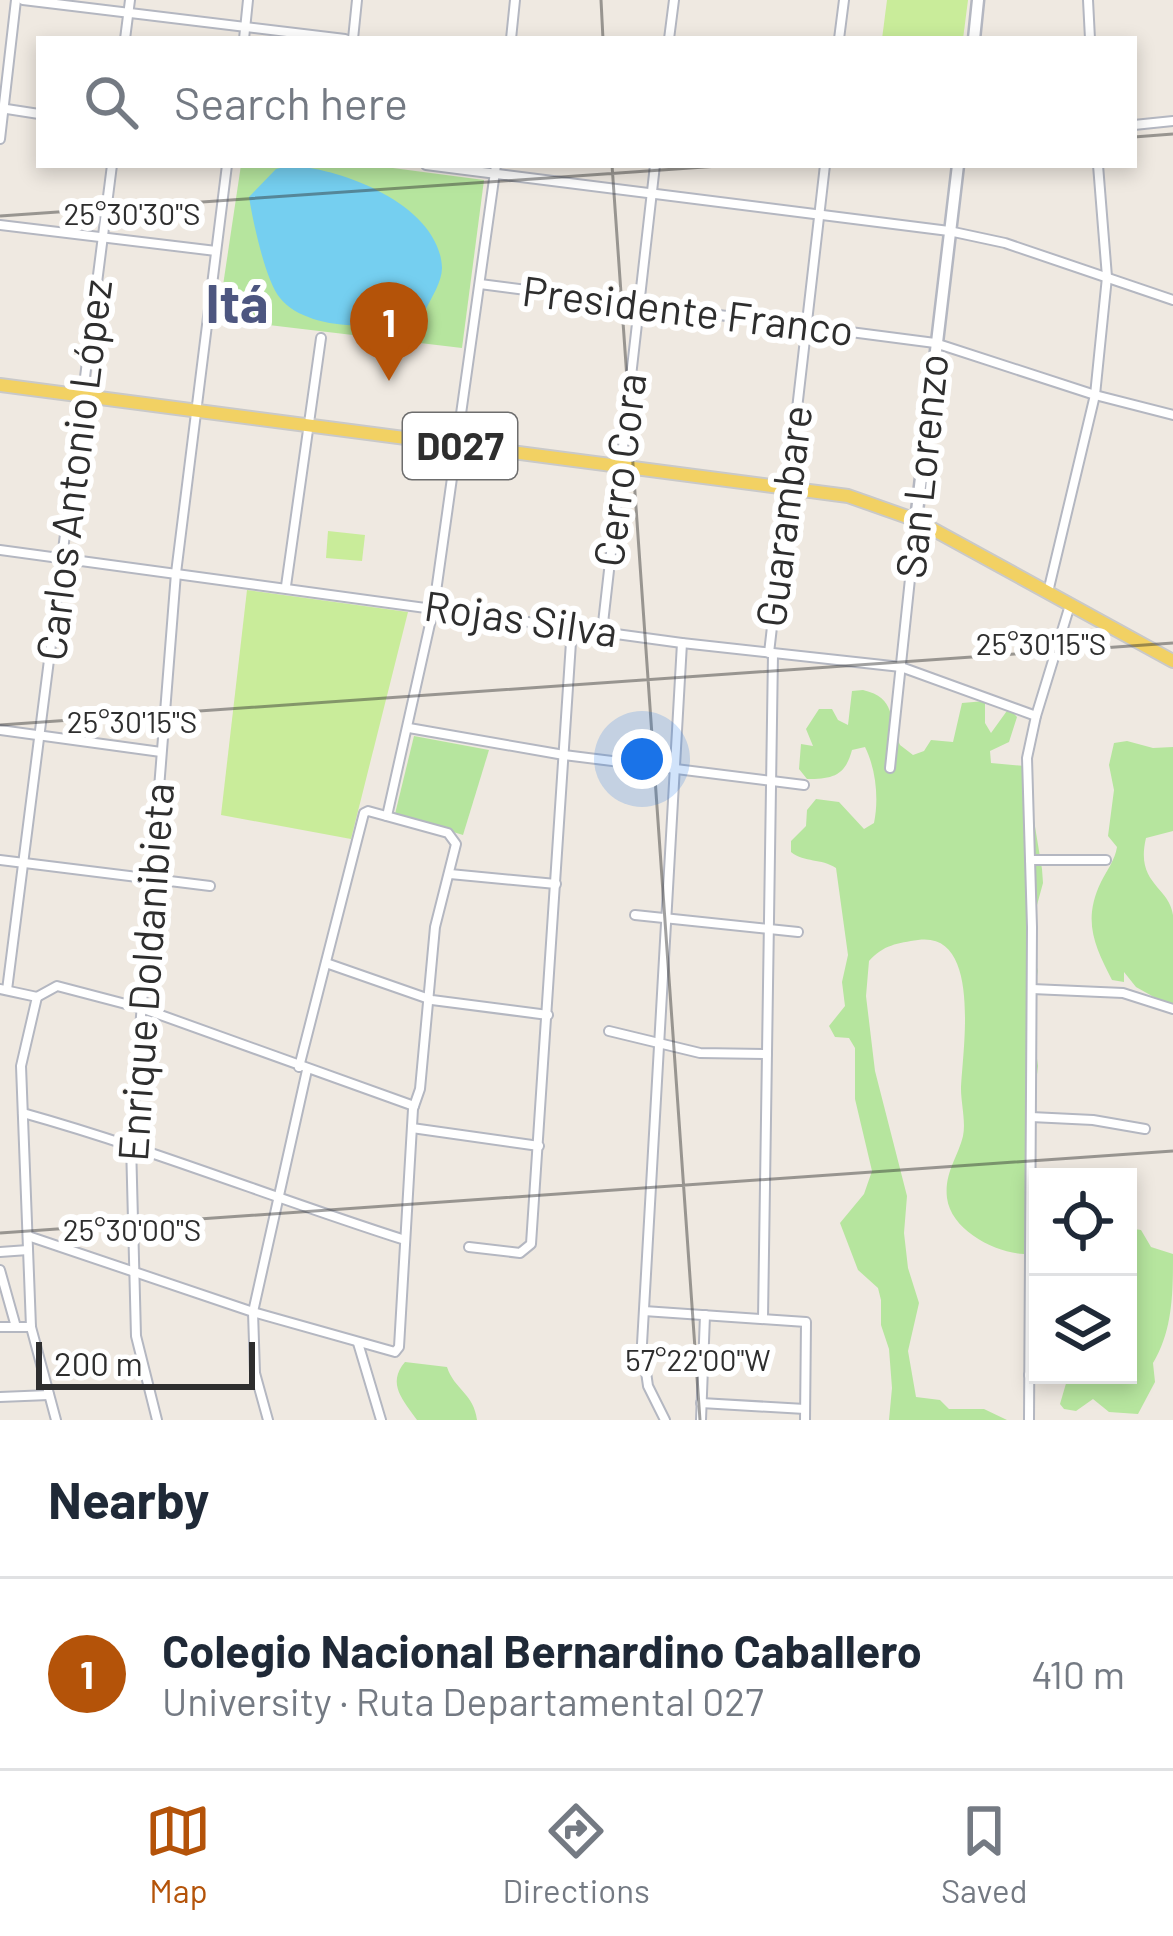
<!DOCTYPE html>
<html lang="en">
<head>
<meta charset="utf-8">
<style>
  :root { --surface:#fff; --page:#f6f6f7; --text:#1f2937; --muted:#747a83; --line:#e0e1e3; --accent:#b45309 }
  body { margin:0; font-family:Barlow,sans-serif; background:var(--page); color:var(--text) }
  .controls { position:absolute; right:36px; bottom:36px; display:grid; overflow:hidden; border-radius:0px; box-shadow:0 6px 18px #0003 }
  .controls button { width:108px; height:108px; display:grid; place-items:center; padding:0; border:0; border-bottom:3px solid var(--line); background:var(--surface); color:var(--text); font:60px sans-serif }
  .scale { position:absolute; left:36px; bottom:30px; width:219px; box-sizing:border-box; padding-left:12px; border:6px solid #2e2e2e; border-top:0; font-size:33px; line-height:42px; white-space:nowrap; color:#2e2e2e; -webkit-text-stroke:9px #fff; paint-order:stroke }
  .you { position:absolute; left:642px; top:759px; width:42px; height:42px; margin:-30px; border:9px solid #fff; border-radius:50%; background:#1a73e8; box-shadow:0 0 0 18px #1a73e833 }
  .badge { display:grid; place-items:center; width:78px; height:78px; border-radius:50%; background:var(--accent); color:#fff; font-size:39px; font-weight:700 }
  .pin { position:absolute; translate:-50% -99px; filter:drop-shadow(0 3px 6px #0008) }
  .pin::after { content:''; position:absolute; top:63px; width:42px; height:36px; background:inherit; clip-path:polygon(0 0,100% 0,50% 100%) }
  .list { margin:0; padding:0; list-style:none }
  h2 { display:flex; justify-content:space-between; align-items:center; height:156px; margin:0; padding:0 48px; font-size:51px }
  h2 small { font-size:39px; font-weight:400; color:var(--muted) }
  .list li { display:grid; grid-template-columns:78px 1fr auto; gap:36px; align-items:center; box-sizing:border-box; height:192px; padding:0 48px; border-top:3px solid var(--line) }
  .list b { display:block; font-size:45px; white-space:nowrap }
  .list p { margin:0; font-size:39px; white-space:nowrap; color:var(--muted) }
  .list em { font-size:39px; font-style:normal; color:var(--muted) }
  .icon { flex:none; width:66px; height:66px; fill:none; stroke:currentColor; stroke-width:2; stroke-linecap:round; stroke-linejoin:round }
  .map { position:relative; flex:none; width:1173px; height:1420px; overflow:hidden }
  .search { position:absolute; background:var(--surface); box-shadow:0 6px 18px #0003; left:36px; right:36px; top:36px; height:132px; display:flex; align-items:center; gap:30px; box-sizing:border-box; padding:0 42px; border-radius:0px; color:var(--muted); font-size:45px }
  .sheet { height:348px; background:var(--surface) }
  nav { display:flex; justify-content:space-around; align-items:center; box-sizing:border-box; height:168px; border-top:3px solid var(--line); background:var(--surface); font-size:33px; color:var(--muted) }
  nav a { display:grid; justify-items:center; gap:6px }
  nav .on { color:var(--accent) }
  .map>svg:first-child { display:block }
  .green { fill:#b6e59e }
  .pitch { fill:#c9ec9a }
  .water { fill:#75cff0 }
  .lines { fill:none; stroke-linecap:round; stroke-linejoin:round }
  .street-casing { stroke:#b4b7c1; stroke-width:12 }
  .secondary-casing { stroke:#b4b7c1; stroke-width:15 }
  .primary-casing { stroke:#c9c9c9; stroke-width:16 }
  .street { stroke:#fff; stroke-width:8 }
  .secondary { stroke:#fff; stroke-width:10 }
  .primary { stroke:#f2d163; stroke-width:12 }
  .ticks { fill:none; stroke:#2e2e2e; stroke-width:3; stroke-opacity:0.45 }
  .labels { text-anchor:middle; stroke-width:12; stroke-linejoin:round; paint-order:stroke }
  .shield { fill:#fff; stroke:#6d6d6d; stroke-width:3 }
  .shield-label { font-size:39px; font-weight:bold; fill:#2e2e2e }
  .street-label { font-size:42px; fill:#2e2e2e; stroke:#fff }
  .district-label { font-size:54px; font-weight:bold; fill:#4d5680; stroke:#fff }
  .ticks-label { font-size:30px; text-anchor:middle; fill:#2e2e2e; stroke:#fff; stroke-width:12; stroke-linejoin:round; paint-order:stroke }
</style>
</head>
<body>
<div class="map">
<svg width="1173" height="1420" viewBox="0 0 1173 1420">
  <rect width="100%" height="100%" fill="#efe9e1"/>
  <g class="green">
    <polygon points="241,165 370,165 484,180 462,348 218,319"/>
    <path d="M863 690C897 698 888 719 900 745L913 755 924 751 931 740 953 742 962 703 985 701V723L991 733 1009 708 1017 717 1009 742 990 751 991 763 1025 766 1042 869 1043 883 1028 938 1038 971 1030 1007 1038 1066 1031 1127 1036 1201 1024 1254C995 1253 951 1230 947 1198 944 1173 958 1157 963 1136 966 1122 961 1103 961 1089 962 1053 983 931 918 940 898 943 883 945 869 961L866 996 875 1071 907 1196 904 1233 908 1268 919 1303 908 1351 916 1397 940 1400 949 1409H984L1007 1420H889L892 1388 889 1349 881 1325V1300L878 1288 858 1270 840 1223 864 1194 872 1171 855 1099V1048L849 1038 835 1037 829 1026 845 1006 842 982 848 955 836 868C821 858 805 863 791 852V841L806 826 807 810 816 799 839 802 864 829 874 823C879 799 876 769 865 747L852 750C845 776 833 779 807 779L799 769 801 744 813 746 806 729 819 709H832L838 720 848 725 852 691Z"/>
    <polygon points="414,736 489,750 463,835 395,814"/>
    <path d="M1127 741 1153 748 1173 747V831L1146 838C1135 884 1169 886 1173 915 1173 943 1173 975 1173 1003L1168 1005 1136 987 1124 972V982L1112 980C1095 947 1082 921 1101 882 1107 870 1115 860 1117 847L1108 836 1114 790 1109 765 1114 743Z"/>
    <path d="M1128 1228 1141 1230 1151 1247 1173 1254C1173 1292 1173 1330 1153 1363L1155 1382 1138 1414 1109 1412 1093 1399 1076 1411 1064 1409 1060 1404 1067 1380 1084 1381 1086 1375H1128Z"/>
    <path d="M405 1362 447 1367C454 1389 474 1394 477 1420H417C404 1401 386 1384 405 1362Z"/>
  </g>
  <g class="pitch">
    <polygon points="887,0 968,0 963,39 882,39"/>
    <polygon points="328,531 365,535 362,561 326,558"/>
    <polygon points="247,590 408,612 351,839 221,815"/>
  </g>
  <path class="water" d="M289 166C340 167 440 205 442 268 442 282 431 298 425 311 390 331 308 333 280 298 265 280 253 221 249 197L276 169Z"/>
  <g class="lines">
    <defs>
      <g id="street">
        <polyline points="23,0 345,39"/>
        <polyline points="1088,0 1090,39"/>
        <polyline points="125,39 130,0"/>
        <polyline points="244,39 248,0"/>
        <polyline points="353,39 357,0"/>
        <polyline points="511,39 515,0"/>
        <polyline points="669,39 674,0"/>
        <polyline points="839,39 844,0"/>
        <polyline points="0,108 39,114"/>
        <polyline points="1134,125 1173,121"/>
        <polyline points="0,139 16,0"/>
        <polyline points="426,165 949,231 1005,243 1173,300"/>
        <polyline points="0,225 216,251"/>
        <polyline points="480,284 935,343 1095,395 1173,415"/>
        <polyline points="0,550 682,643 901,667 1036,716"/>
        <polyline points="286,586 321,338"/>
        <polyline points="1048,592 1095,395 1107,277 1098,165"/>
        <polyline points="602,632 655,165"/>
        <polyline points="769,653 825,165"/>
        <polyline points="409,728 564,755 804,785"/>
        <polyline points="0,730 161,752"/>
        <polyline points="890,768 916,522"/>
        <polyline points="387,816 434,606 496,165"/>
        <polyline points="0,860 210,886"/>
        <polyline points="1030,860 1106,860"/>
        <polyline points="450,874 556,884"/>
        <polyline points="635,915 798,932"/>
        <polyline points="326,963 432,1000 548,1015"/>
        <polyline points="0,989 37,997 21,1066 31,1327 56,1420"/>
        <polyline points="1032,989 1123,993 1173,1009"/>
        <polyline points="7,990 112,165"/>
        <polyline points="37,997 57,986 141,1008 414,1106"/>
        <polyline points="609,1031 700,1053 767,1054"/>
        <path d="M23 1113C152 1149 276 1199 405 1240"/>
        <polyline points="1031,1117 1093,1120 1145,1129"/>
        <polyline points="412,1128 539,1146"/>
        <polyline points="28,1236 253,1312 395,1352 399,1347 413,1109 420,1089 435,927 456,844 448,833 368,811 364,813 299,1067"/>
        <polyline points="469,1247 520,1253 531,1244 572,627"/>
        <polyline points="0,1252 28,1250"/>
        <polyline points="0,1270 16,1327"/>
        <polyline points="644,1311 806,1322 805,1420"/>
        <polyline points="763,1318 773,654"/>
        <polyline points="0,1327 31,1327"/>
        <polyline points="358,1343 381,1420"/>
        <polyline points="1029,1375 1100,1377"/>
        <polyline points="0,1397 49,1395"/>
        <polyline points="701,1403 805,1409"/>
        <polyline points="157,1420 136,1336 131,1143 176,573 227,165"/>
        <polyline points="268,1420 255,1373 253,1312 307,1070"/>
        <polyline points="665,1420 648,1386 642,1344 682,643"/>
        <polyline points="701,1420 705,1315"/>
        <polyline points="1029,1420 1032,927 1027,758 1036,716 1070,605"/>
      </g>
      <g id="secondary">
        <polyline points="974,39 978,0"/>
        <polyline points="916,520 958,165"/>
      </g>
      <polyline id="primary" points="0,385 848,496 916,520 1173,661"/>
    </defs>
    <use href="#street" class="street-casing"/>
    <use href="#secondary" class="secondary-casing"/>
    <use href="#primary" class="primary-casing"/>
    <use href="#street" class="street"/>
    <use href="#secondary" class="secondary"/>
    <use href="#primary" class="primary"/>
  </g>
  <path class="ticks" d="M601 0 603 39M1134 137 1173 134M612 165 700 1420M0 216 733 165M0 725 1173 643M0 1233 1173 1151"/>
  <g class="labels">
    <rect class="shield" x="403" y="413" width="114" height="66" rx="9"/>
    <g class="shield-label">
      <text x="460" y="460">D027</text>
    </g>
    <g class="street-label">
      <text transform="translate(688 311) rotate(7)" y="15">Presidente Franco</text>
      <text transform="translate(922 466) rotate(-84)" y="15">San Lorenzo</text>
      <text transform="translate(74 470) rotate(-83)" y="15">Carlos Antonio López</text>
      <text transform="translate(620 470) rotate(-83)" y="15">Cerro Cora</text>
      <text transform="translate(784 516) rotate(-83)" y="15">Guarambare</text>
      <text transform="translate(521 619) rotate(8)" y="15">Rojas Silva</text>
      <text transform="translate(146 972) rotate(-86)" y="15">Enrique Doldanibieta</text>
    </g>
    <g class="district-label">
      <text x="237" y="323">Itá</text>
    </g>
  </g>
  <g class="ticks-label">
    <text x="132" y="225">25°30'30"S</text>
    <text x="1041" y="655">25°30'15"S</text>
    <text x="132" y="733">25°30'15"S</text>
    <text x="132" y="1241">25°30'00"S</text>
    <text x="698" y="1371">57°22'00"W</text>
  </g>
</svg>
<div class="controls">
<button><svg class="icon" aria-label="locate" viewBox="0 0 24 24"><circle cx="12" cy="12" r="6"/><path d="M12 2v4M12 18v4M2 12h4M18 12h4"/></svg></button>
<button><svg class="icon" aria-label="layers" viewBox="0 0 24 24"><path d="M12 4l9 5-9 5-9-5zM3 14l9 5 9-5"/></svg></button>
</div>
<div class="scale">200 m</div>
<div class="you"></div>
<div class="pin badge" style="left:389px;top:381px">1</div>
<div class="search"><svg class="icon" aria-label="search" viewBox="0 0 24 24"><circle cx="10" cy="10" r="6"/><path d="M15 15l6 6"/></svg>Search here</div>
</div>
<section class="sheet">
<h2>Nearby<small></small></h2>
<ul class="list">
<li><span class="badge">1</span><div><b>Colegio Nacional Bernardino Caballero</b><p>University · Ruta Departamental 027</p></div><em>410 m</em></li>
</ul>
</section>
<nav>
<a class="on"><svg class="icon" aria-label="map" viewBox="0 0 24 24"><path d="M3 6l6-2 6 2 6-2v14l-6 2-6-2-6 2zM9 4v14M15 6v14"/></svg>Map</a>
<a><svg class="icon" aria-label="directions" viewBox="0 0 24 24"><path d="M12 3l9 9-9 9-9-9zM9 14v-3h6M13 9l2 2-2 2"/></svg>Directions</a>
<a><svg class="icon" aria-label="saved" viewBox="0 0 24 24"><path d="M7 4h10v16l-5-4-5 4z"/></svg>Saved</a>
</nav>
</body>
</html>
